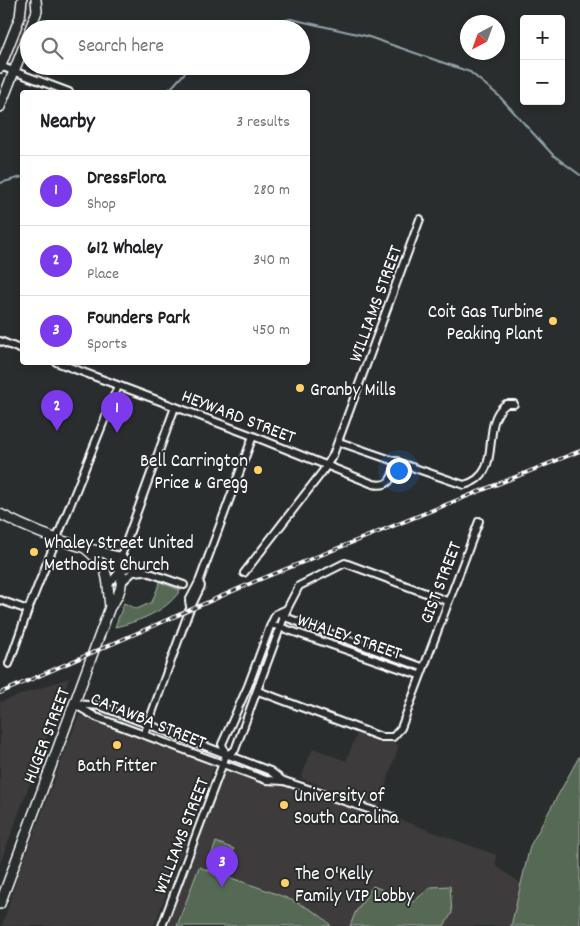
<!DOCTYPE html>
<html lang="en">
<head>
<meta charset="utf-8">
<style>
  :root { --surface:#fff; --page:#f6f6f6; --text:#202124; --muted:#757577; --line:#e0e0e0; --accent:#7c3aed }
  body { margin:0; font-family:Dekko,sans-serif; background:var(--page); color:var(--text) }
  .controls { position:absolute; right:15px; top:15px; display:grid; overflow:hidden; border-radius:5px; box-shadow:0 2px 8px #0003 }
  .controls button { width:45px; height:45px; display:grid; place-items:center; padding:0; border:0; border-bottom:1px solid var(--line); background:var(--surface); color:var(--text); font:25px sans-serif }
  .compass { position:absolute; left:460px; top:15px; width:45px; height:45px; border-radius:50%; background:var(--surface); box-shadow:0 2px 8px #0003; rotate:221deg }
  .you { position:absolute; left:398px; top:470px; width:18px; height:18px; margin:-12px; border:4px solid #fff; border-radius:50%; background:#1a73e8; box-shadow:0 0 0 8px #1a73e833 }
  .badge { display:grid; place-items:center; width:32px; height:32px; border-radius:50%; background:var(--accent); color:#fff; font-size:16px; font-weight:700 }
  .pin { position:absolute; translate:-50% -41px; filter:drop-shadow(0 1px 2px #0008) }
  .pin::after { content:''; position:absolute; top:26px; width:18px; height:15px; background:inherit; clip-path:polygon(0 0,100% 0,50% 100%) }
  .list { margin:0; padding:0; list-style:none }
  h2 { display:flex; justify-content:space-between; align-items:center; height:65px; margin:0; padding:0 20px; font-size:21px }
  h2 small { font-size:16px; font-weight:400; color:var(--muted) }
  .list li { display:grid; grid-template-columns:32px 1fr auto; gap:15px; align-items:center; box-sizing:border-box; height:70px; padding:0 20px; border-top:1px solid var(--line) }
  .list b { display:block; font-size:19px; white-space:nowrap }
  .list p { margin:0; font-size:16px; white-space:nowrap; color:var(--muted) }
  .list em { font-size:16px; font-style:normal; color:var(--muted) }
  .icon { flex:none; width:28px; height:28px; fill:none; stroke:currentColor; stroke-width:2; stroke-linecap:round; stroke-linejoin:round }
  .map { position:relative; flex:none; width:580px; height:926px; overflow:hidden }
  .search { position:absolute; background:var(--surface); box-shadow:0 2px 8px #0003; left:20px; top:20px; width:290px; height:55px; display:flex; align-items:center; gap:12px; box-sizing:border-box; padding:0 18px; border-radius:28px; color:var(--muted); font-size:19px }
  .panel { position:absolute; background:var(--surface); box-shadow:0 2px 8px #0003; left:20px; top:90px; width:290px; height:275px; border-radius:5px }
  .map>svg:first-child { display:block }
  .built { fill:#3e3a3a }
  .green { fill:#556954; stroke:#aab4aa }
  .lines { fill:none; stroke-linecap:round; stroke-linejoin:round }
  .stream { stroke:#93a4a9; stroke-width:2 }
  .minor-casing { stroke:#fff; stroke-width:10 }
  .secondary-casing { stroke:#fff; stroke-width:12 }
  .minor { stroke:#2a2d2e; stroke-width:6 }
  .secondary { stroke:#2a2d2e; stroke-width:9 }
  .rail-casing { stroke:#fff; stroke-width:4 }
  .rail { stroke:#2a2d2e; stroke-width:2; stroke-dasharray:5.5; stroke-linecap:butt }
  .poi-dot { fill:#ffd166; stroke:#2a2d2e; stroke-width:2 }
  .labels { text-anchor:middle; stroke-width:4; stroke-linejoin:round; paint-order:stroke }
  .street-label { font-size:19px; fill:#fff; stroke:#2a2d2e }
  .poi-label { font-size:19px; fill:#fff; stroke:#2a2d2e; text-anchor:start }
</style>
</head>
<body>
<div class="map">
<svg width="580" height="926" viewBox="0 0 580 926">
  <rect width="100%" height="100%" fill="#2a2d2e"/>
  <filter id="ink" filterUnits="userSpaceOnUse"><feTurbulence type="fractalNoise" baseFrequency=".02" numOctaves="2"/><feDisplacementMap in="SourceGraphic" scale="10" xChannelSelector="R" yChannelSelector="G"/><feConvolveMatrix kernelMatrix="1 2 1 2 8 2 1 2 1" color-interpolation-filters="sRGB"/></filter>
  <g filter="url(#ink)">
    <g class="built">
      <polygon points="69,678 0,864 0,702"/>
      <polygon points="79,715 215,765 154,926 2,926 17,878"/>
      <polygon points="358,731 399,745 378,808 301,778 313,748 346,761"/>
      <polygon points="225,755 496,855 496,866 560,910 549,926 162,926"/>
    </g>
    <g class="green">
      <path d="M160 582 180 590C168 611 137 622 115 627L124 603 137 609 152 602Z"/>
      <polygon points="580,755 580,926 511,926 530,846"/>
      <polygon points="216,842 234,849 227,866 210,859"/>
      <path d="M199 867C230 879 314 901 331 926H177Z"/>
      <polygon points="373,886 413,902 431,887 450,886 452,913 444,926 350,926 355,913"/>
    </g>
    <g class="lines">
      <g class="stream">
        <polyline points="241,29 291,19 366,36 470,72 499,96 553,155 580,175"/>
        <polyline points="164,92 172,87 191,66"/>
        <polyline points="0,183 22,177"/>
      </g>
      <defs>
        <g id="minor">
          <polyline points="0,66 69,92"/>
          <polyline points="0,341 22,350"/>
          <path d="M56 362 253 436 373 484C392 488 392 476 397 461"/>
          <path d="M339 442 464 485C506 474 478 425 506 404H514"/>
          <polyline points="107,553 121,556 144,571 184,585"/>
          <polyline points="121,556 175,407"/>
          <polyline points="244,573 323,471 333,455 420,219"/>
          <polyline points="122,582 133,572 144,571"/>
          <polyline points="109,584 120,571 137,565"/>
          <polyline points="0,600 28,610"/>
          <polyline points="190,606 189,601 199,582 253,436"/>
          <polyline points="282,616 422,667"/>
          <polyline points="271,624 419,675"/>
          <polyline points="9,664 28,610 118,386"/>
          <polyline points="258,691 381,737 393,737 401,728 479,521"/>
          <polyline points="74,704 96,717 266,780 284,781 392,817"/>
          <polyline points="76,704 100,706 270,771 283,781"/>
          <polyline points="144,735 189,611 201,586 199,582"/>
          <polyline points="226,755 235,750 287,609 299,586 345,563 447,601"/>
          <polyline points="162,926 226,755 222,744 248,686 271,624 276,614 287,609"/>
        </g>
        <g id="secondary">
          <polyline points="30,29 37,11 36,0"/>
          <polyline points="0,68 20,17 22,0"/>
          <polyline points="0,107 29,33"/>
          <path d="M0 514C26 528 54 539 82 547 92 551 101 549 110 556 128 570 123 592 110 607L0 904"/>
          <path d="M85 548C112 571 106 574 110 607"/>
        </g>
      </defs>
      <use href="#minor" class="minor-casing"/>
      <use href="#secondary" class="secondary-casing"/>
      <use href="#minor" class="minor"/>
      <use href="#secondary" class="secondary"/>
      <defs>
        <polyline id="rail" points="0,693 256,581 580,451"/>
      </defs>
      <use href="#rail" class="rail-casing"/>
      <use href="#rail" class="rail"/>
    </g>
  </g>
  <g class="poi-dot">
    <circle cx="553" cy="321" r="5"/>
    <circle cx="300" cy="388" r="5"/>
    <circle cx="258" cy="470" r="5"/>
    <circle cx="34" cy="552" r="5"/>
    <circle cx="117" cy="745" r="5"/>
    <circle cx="284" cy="805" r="5"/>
    <circle cx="285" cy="883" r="5"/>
  </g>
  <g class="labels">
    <g class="street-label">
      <text transform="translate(374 303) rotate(-70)" y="7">WILLIAMS STREET</text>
      <text transform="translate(239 415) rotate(21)" y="7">HEYWARD STREET</text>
      <text transform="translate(439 582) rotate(-69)" y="7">GIST STREET</text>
      <text transform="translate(350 635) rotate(19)" y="7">WHALEY STREET</text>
      <text transform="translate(149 719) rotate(22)" y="7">CATAWBA STREET</text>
      <text transform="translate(45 735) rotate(-69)" y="7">HUGER STREET</text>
      <text transform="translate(180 835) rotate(-69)" y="7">WILLIAMS STREET</text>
    </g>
    <g class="poi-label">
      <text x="543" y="317" text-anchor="end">Coit Gas Turbine<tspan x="543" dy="22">Peaking Plant</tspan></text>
      <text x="310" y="395">Granby Mills</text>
      <text x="248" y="466" text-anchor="end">Bell Carrington<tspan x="248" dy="22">Price &amp; Gregg</tspan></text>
      <text x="44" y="548">Whaley Street United<tspan x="44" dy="22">Methodist Church</tspan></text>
      <text x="117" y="771" text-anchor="middle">Bath Fitter</text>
      <text x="294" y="801">University of<tspan x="294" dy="22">South Carolina</tspan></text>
      <text x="295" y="879">The O'Kelly<tspan x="295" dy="22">Family VIP Lobby</tspan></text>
    </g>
  </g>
</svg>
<div class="controls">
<button>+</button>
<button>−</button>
</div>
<svg class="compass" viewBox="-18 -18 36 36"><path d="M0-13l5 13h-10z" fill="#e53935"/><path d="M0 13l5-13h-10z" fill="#757577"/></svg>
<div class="you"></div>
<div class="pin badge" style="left:117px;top:433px">1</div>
<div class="pin badge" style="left:57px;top:431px">2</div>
<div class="pin badge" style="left:222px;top:887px">3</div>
<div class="search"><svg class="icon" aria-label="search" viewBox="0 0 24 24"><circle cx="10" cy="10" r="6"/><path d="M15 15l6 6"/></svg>Search here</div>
<section class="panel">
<h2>Nearby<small>3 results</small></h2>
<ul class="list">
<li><span class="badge">1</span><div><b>DressFlora</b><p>Shop</p></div><em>280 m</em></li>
<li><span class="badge">2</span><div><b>612 Whaley</b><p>Place</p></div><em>340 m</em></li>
<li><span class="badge">3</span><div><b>Founders Park</b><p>Sports</p></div><em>450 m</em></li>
</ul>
</section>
</div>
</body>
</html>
